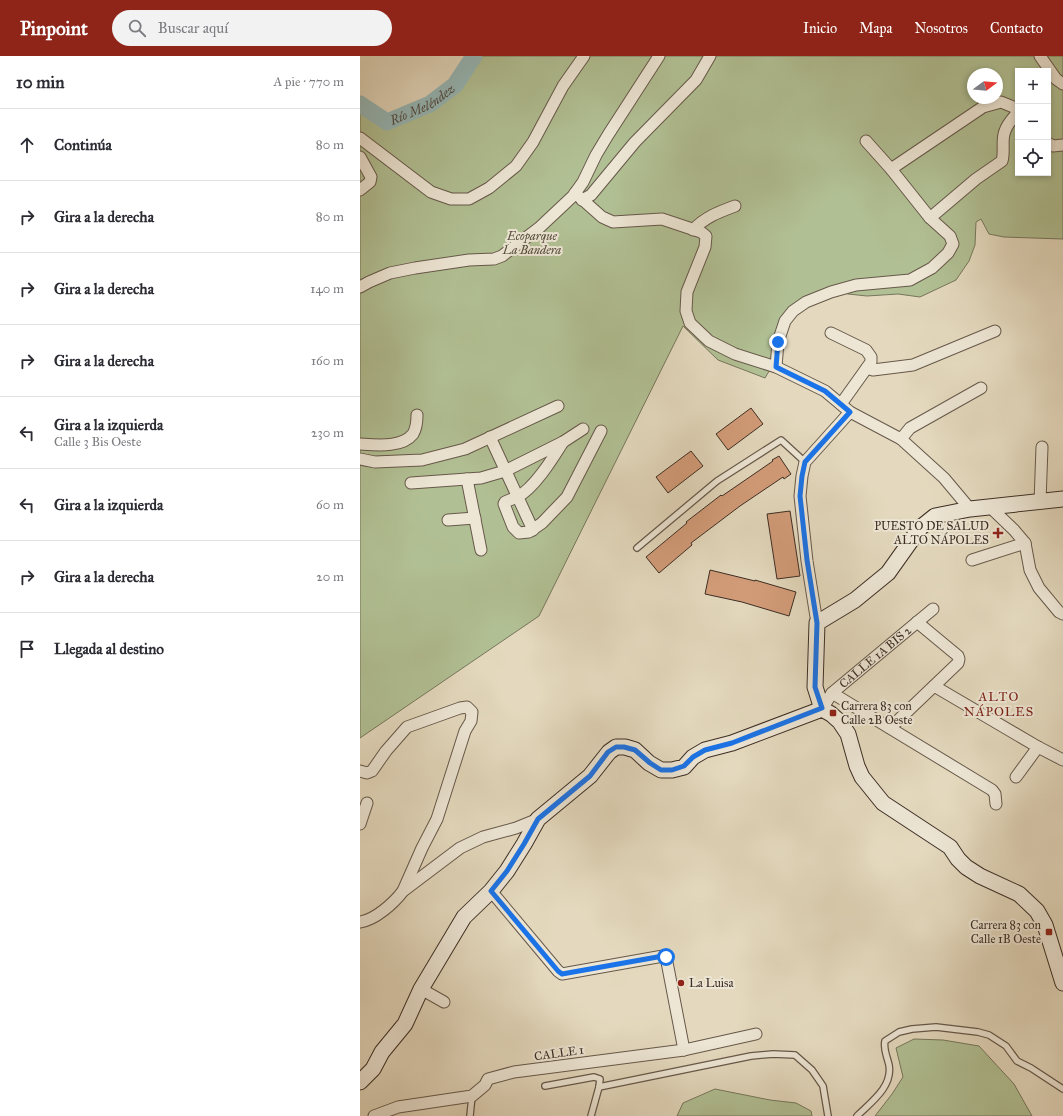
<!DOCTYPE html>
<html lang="es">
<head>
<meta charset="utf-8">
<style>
  :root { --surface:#fff; --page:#f2f2f3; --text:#2b2b33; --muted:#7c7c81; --line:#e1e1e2; --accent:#8f2418 }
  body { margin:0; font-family:"IM FELL Great Primer",serif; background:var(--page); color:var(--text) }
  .controls { position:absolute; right:12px; top:12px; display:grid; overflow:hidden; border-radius:0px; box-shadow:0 2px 6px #0003 }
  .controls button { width:36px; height:36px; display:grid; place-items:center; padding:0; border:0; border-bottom:1px solid var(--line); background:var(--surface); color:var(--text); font:20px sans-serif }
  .compass { position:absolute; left:607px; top:12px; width:36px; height:36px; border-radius:50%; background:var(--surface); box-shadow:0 2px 6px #0003; rotate:74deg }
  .stop { position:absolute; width:12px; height:12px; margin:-9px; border:3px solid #1a73e8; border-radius:50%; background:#fff }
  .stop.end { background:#1a73e8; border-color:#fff; box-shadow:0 1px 4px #0008 }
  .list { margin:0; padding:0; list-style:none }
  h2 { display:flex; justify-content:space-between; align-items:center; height:52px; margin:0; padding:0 16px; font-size:17px }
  h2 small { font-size:13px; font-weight:400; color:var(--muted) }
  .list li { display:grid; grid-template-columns:26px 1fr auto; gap:12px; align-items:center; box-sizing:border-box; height:72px; padding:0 16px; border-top:1px solid var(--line) }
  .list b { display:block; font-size:15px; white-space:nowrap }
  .list p { margin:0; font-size:13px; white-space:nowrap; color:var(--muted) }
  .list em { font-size:13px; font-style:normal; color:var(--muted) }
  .icon { flex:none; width:22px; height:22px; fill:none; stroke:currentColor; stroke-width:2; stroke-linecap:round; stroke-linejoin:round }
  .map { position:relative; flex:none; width:703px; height:1060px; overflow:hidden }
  header { display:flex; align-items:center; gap:24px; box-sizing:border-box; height:56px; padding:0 20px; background:var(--accent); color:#fff }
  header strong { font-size:19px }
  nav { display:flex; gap:22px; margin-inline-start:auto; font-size:14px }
  .search { width:280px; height:36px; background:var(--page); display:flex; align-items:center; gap:10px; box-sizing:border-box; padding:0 14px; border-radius:22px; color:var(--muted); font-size:15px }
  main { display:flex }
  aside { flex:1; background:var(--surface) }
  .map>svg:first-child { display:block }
  .green { fill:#b1c094; stroke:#76765c; fill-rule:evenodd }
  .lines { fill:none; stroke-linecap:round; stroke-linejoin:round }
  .river { stroke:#97b9b9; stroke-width:17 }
  .building { fill:#d39c79; stroke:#3c2d24 }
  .lane-casing { stroke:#66584a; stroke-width:8 }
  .street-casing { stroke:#66584a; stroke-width:13 }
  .secondary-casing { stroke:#3c2d24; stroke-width:17 }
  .lane { stroke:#ede6d5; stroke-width:5.5 }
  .street { stroke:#ede6d5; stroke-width:11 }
  .secondary { stroke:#ede6d5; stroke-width:15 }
  .route { stroke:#1a73e8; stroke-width:5 }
  .poi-dot { fill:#8f2418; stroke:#ede6d5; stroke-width:1.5 }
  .labels { text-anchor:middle; stroke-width:4; stroke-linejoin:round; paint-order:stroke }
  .park-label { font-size:12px; font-style:italic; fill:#534a3a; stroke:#ede6d5 }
  .poi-label { font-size:12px; fill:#3c2d24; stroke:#ede6d5; text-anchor:end }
  .street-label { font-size:12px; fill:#3c2d24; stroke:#ede6d5 }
  .water-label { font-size:13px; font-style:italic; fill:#4e4942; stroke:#ede6d5 }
  .neighbourhood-label { font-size:13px; letter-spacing:1px; fill:#7a1f14; stroke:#ede6d5 }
</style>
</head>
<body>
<header>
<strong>Pinpoint</strong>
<div class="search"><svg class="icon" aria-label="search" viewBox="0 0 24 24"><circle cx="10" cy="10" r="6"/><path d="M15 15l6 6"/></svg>Buscar aquí</div>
<nav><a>Inicio</a><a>Mapa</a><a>Nosotros</a><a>Contacto</a></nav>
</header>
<main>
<aside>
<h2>10 min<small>A pie · 770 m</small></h2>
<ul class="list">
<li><svg class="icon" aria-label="ahead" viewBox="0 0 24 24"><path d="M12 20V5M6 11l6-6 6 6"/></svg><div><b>Continúa</b></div><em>80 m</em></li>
<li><svg class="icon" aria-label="right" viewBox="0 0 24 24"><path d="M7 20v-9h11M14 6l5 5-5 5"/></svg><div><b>Gira a la derecha</b></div><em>80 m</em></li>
<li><svg class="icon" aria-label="right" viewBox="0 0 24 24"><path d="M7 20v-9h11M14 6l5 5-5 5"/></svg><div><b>Gira a la derecha</b></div><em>140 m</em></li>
<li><svg class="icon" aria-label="right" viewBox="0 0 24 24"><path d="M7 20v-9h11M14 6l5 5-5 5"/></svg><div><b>Gira a la derecha</b></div><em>160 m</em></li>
<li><svg class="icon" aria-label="left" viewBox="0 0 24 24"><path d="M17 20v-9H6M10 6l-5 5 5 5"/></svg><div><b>Gira a la izquierda</b><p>Calle 3 Bis Oeste</p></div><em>230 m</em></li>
<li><svg class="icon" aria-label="left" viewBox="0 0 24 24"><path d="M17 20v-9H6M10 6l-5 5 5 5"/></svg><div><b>Gira a la izquierda</b></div><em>60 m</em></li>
<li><svg class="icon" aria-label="right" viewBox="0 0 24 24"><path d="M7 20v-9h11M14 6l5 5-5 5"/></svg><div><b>Gira a la derecha</b></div><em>20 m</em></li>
<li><svg class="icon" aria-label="arrive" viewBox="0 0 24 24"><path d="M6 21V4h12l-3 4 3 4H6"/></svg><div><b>Llegada al destino</b></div></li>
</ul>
</aside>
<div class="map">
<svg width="703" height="1060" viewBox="0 0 703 1060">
  <rect width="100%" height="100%" fill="#e4d9be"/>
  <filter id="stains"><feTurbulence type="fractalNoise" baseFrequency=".005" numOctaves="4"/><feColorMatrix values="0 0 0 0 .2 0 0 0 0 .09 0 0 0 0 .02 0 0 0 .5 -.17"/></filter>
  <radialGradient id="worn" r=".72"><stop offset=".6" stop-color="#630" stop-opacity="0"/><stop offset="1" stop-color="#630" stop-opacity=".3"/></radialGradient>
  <g class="green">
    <path d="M114 0H703V183L644 181 629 178 621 163 616 166 615 189 609 205 596 224 560 241 538 238 507 240 488 238 482 235 449 244 433 258 417 302 405 322 358 304 323 270 179 560 0 682V48L27 66 70 48 95 29ZM658 15H688V117H658ZM613 18H637V42H613Z"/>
    <polygon points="554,983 583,984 619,990 654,1028 672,1060 515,1060 532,1038 543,1021 536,992"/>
    <polygon points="355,1033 410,1044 436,1047 451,1055 452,1060 317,1060 323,1047"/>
  </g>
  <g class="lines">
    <path class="river" id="s1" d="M0 48 27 66 70 48 95 29 114 0"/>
  </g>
  <g class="building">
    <polygon points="391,352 403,368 368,394 356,378"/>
    <polygon points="331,395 343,410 308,437 296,421"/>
    <polygon points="419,400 431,418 424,423 423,421 380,450 331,487 332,489 299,517 286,501 327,467 326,466 361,439 362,440 413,405 412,404"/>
    <polygon points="430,455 440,520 417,523 407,458"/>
    <polygon points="350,514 395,525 395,524 436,536 429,560 382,546 345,538"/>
  </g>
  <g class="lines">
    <defs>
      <g id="lane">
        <polyline points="277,492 357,425 421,384 445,406"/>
        <polyline points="185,1030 234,1021 240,1023 239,1031 231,1060"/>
        <polyline points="239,1031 391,1000 413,998 435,999 452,1014 463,1030 468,1060"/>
        <polyline points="110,1060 112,1040"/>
        <path d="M497 1060C510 1047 533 1031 529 1009 527 1000 523 993 525 985L539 976 552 973 576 971 618 976 629 979 646 990 657 1005 671 1012 703 1033"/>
      </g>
      <g id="street">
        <polyline points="680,0 696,23 703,28"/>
        <polyline points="0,82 71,136 91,143 109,143 129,132 156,110 173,86 203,30 224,0"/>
        <polyline points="688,87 693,90 703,89"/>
        <polyline points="0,101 11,121 10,126 0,134"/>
        <polyline points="531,113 623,51 641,46 658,53"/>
        <polyline points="215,137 242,161 253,166 302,163 341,176 346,180 345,191 327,236 326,255 330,267 349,285 375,298 416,311 465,335 490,356 541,383 584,422 610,453"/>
        <polyline points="222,144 231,139 275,86 336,24 350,0"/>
        <path d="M570 162 616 123 642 105C645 95 641 84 645 75 647 68 654 61 658 56"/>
        <path d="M333 174C345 161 359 156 375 150"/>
        <polyline points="0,231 9,226 30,217 55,212 109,204 134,203 142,200 179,172 213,140 223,126 236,99 248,79 299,0"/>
        <polyline points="471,277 506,294 511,301 511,306 481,348"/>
        <polyline points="416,311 418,286 425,265 433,255 446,246 471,236 496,229 550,224 572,212 588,197 593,188 590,180 570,162 531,113 506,85"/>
        <polyline points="507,312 513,314 553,309 635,275"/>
        <polyline points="130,381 173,474"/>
        <polyline points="541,383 550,372 621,332"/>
        <path d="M203 386C193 402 174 433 157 441 153 443 149 444 145 446L144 448 153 471 159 477 169 476 182 467 207 441 241 375"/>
        <path d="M0 388C16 389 42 392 53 378 56 373 57 364 57 359"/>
        <polyline points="0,403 15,406 62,404 105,393 198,350"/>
        <polyline points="107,423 121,494"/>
        <polyline points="51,427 121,422 145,415 203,386 223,373"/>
        <polyline points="680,446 682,391"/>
        <polyline points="629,450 654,474 665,487 670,514 679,532 699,556 703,558"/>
        <polyline points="88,464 115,462"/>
        <polyline points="612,504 665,487"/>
        <polyline points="457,567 447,505 440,440 442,420 445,406 490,356"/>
        <polyline points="574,630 678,691 703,704"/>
        <polyline points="472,637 632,734 635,738 636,748"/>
        <path id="s2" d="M462 653 472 637 573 553"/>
        <polyline points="530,672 598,607 599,603 598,600 557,566"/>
        <polyline points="0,715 7,717 12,715 26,695 47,671 100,652 107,651 112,656 111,665 105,675 77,763 62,792 43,835"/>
        <polyline points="656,721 678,691"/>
        <polyline points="0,768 7,747"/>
        <polyline points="131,835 198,915 202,918 303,900 306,901 324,994"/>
        <path d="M0 866C15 864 34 847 43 835L100 792 123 781 156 772 178 763"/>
        <polyline points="61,933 84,946"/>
        <polyline points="14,1060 38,1051 112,1040 125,1029 128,1023 154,1016 324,994 396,978"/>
      </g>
      <g id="secondary">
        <polyline points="462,653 455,631 457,567 495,544 528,517 560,472 575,460 610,453 703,443"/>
        <polyline points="0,1026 13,1013 22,996 45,968 61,933 104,861 131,835 147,815 164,788 178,763 230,720 249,696 256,691 265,691 275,694 289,707 301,714 312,714 324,711 333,701 345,694 372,687 462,653 471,658 480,666 488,678 497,710 502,721 523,747 590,791 598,803 606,811 620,820 659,838 677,855 685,869 703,927"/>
      </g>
    </defs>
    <use href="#lane" class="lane-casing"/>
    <use href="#street" class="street-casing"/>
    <use href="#secondary" class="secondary-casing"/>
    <use href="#lane" class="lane"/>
    <use href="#street" class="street"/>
    <use href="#secondary" class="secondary"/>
  </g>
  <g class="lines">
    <polyline class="route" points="306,901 303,900 202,918 198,915 131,835 147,815 164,788 178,763 230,720 248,696 256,691 264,691 275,694 290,707 301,714 312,714 324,710 333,701 345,694 372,687 462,652 455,631 457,567 447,504 440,440 442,420 445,406 490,356 465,335 416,311 418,286"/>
  </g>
  <g class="poi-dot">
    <path d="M636 471h4v4h4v4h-4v4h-4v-4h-4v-4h4z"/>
    <rect x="469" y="653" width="8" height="8" rx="2"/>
    <rect x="685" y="872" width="8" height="8" rx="2"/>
    <circle cx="321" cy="927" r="4"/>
  </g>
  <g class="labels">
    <g class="park-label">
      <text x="172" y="184">Ecoparque<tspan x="172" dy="14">La Bandera</tspan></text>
    </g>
    <g class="poi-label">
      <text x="629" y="474">PUESTO DE SALUD<tspan x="629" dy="14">ALTO NÁPOLES</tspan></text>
      <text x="481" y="654" text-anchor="start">Carrera 83 con<tspan x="481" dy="14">Calle 2B Oeste</tspan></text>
      <text x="681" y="873">Carrera 83 con<tspan x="681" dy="14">Calle 1B Oeste</tspan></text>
      <text x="329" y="931" text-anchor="start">La Luisa</text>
    </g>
    <g class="street-label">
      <text dy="4" stroke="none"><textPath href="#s2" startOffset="75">CALLE 1A BIS 2</textPath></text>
      <text transform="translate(199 997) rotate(-8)" y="4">CALLE 1</text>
    </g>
    <g class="water-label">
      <text dy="5" stroke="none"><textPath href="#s1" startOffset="72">Río Meléndez</textPath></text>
    </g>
    <g class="neighbourhood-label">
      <text x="639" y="645">ALTO<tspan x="639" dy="15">NÁPOLES</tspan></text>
    </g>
  </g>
  <rect width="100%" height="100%" filter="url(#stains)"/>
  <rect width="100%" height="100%" fill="url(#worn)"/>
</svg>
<div class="controls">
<button>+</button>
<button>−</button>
<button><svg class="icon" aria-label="locate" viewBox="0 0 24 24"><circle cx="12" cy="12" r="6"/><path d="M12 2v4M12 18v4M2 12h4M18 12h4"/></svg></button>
</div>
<svg class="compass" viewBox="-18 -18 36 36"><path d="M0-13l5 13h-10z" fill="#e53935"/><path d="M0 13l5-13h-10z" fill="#7c7c81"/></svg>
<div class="stop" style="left:306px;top:901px"></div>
<div class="stop end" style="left:418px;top:286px"></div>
</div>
</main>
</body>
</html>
